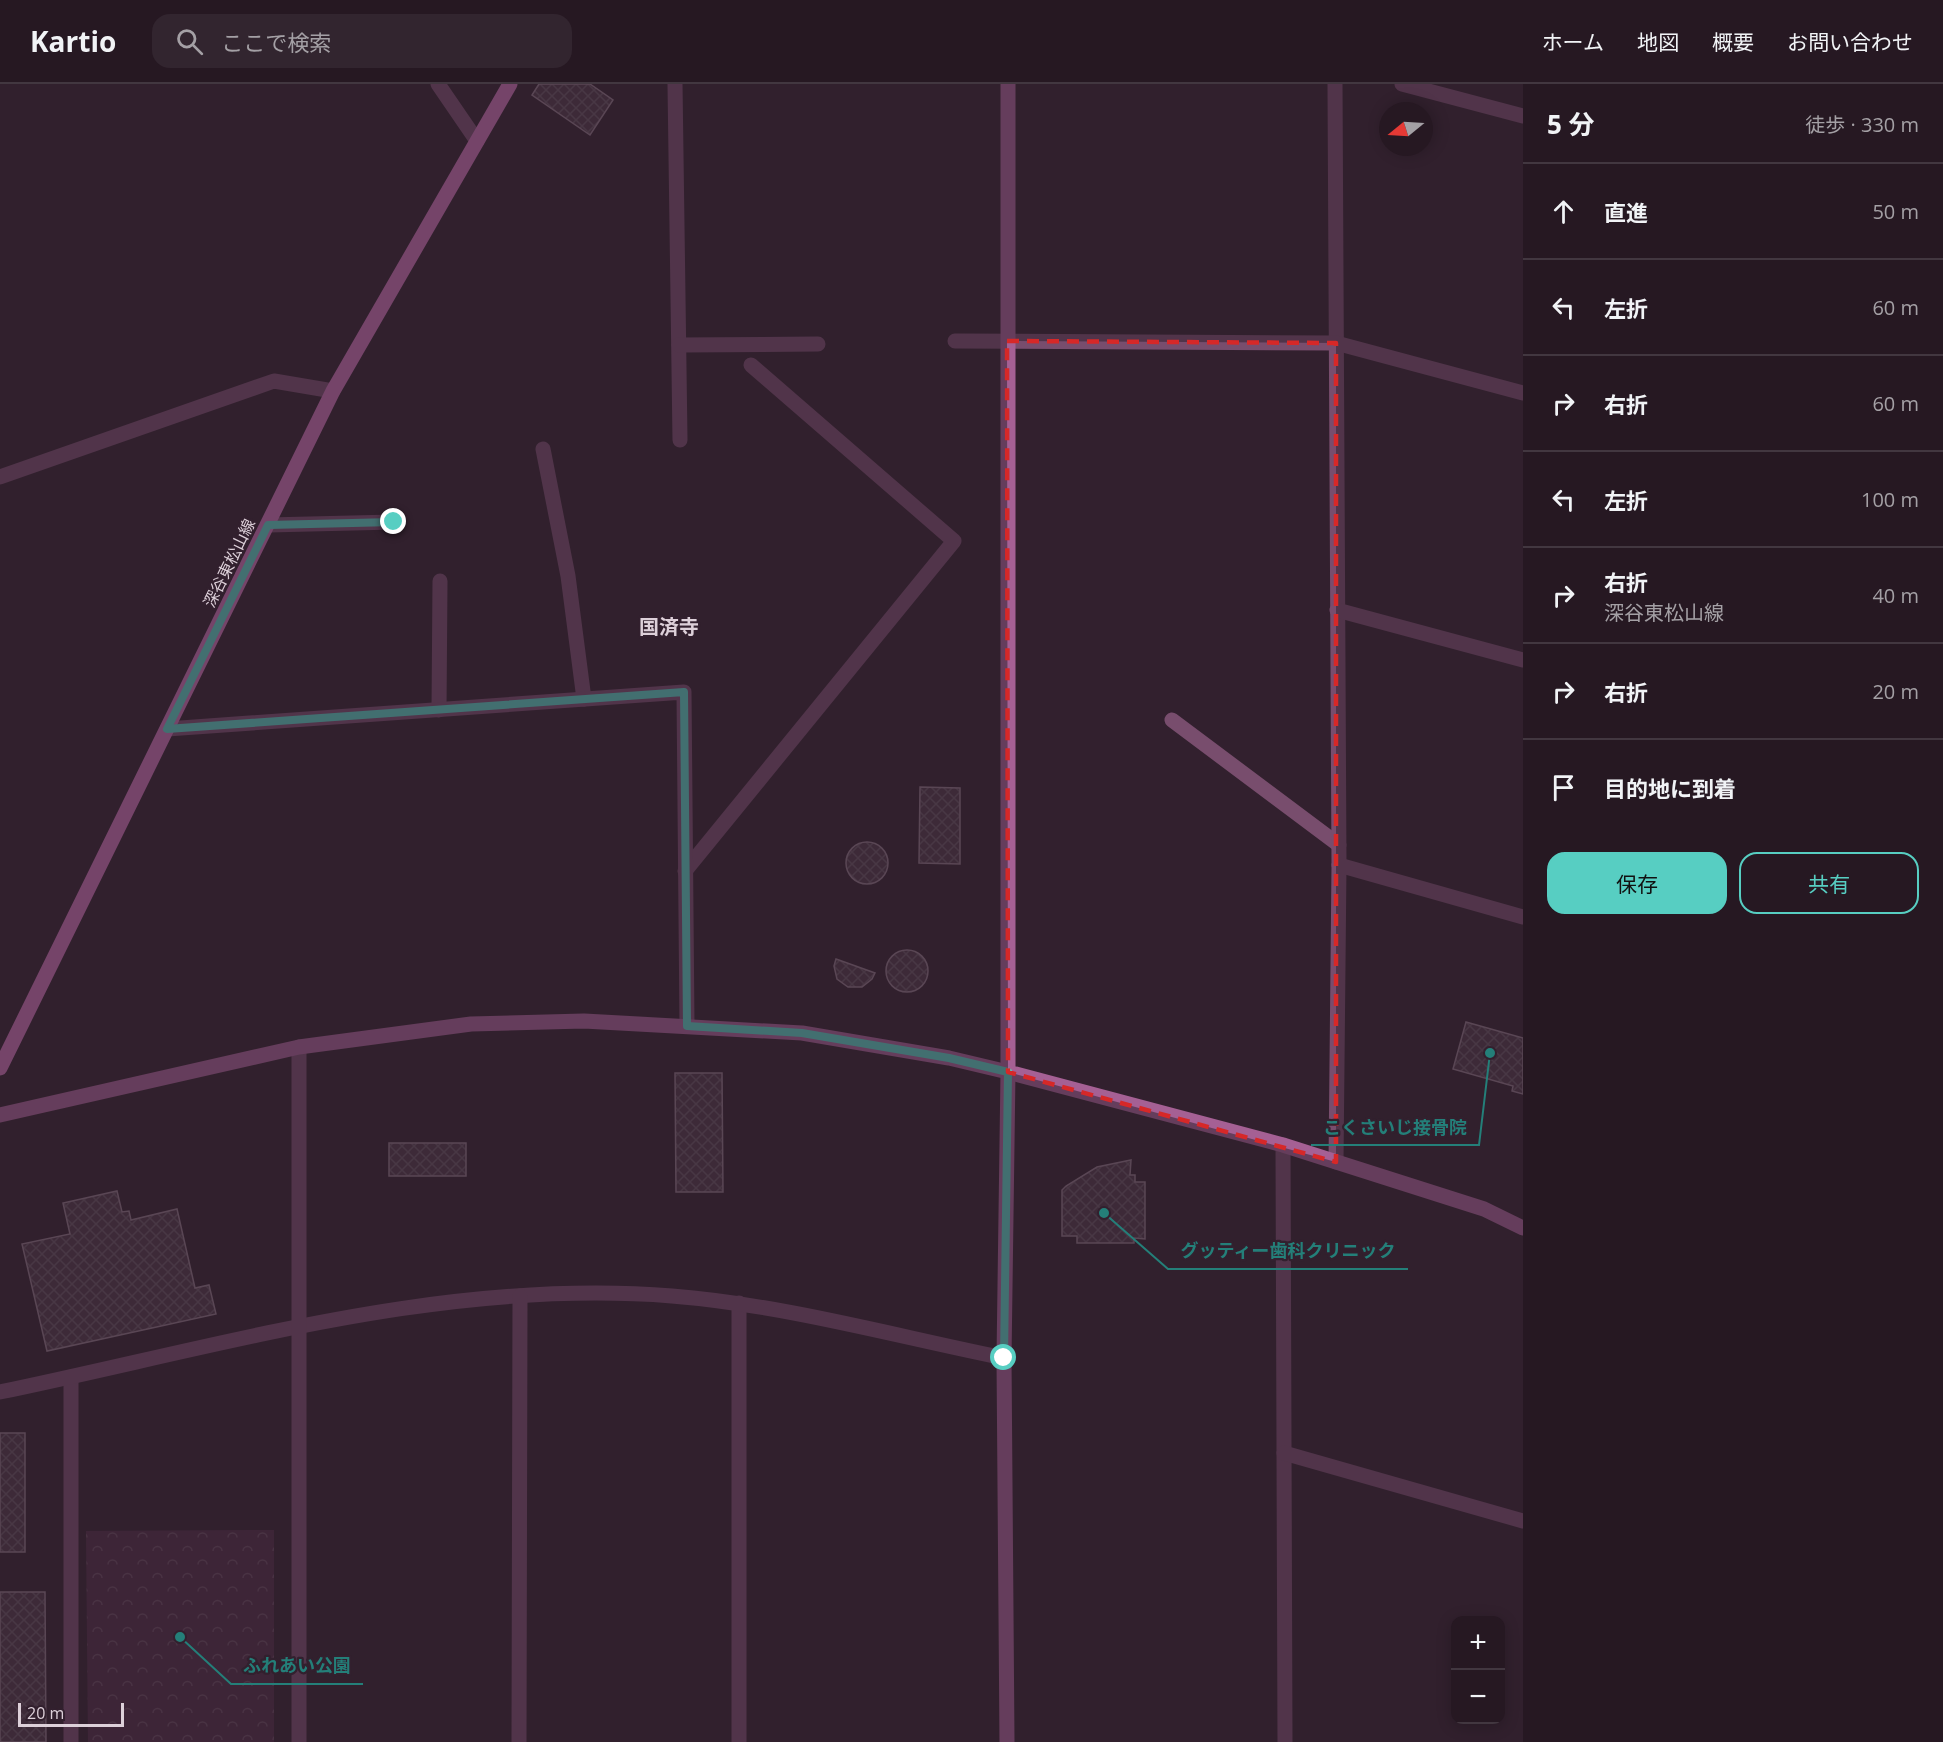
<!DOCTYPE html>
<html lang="ja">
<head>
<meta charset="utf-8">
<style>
  :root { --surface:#261822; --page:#32252f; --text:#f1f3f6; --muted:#a4a0a5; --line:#423740; --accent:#57cec2 }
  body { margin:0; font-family:"Open Sans","Noto Sans JP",sans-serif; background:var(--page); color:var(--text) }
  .controls { position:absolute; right:18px; bottom:18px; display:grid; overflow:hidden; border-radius:12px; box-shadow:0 3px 15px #0003 }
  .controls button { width:54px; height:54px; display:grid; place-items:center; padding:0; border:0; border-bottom:2px solid var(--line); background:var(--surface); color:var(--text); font:30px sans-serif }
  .compass { position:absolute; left:1379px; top:18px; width:54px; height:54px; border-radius:50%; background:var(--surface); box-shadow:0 3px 15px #0003; rotate:252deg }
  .scale { position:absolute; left:18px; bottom:15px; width:106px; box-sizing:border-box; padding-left:6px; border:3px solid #ddd0d9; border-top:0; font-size:16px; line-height:21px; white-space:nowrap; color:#ddd0d9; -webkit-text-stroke:4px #32202e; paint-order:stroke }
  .stop { position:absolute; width:18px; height:18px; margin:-14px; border:4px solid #57cec2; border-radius:50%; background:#fff }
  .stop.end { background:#57cec2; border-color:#fff; box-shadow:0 2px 6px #0008 }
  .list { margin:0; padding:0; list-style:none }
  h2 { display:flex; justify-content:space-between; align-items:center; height:78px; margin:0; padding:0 24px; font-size:26px }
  h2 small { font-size:20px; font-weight:400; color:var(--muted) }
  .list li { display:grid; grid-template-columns:39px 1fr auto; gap:18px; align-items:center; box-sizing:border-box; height:96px; padding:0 24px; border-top:2px solid var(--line) }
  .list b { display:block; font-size:22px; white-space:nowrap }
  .list p { margin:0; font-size:20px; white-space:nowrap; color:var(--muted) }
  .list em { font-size:20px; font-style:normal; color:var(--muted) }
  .actions { display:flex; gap:12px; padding:18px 24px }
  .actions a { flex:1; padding:14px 0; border:2px solid var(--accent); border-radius:18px; text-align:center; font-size:21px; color:var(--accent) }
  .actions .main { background:var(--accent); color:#111 }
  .icon { flex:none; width:33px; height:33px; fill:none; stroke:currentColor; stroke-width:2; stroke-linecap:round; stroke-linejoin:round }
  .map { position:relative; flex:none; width:1523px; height:1658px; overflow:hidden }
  header { display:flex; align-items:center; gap:36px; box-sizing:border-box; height:84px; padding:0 30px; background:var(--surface); border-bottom:2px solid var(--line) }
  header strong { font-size:28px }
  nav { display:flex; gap:33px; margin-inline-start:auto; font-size:21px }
  .search { width:420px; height:54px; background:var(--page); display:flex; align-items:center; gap:15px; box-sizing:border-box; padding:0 21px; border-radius:18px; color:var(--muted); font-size:22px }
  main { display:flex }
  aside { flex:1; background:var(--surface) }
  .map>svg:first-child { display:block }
  .park { fill:url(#park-crowns) }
  .building { fill:url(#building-cross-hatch); stroke:#8b7484; stroke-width:1.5 }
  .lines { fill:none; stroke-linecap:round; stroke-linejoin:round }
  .lane { stroke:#784d6d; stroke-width:15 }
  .street { stroke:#784d6d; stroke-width:15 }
  .secondary { stroke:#a56094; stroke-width:15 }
  .primary { stroke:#c76fb2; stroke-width:15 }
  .route { stroke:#57cec2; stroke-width:8 }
  .marked { fill:none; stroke:#d62828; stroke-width:4.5; stroke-dasharray:12 8; stroke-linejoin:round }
  .labels { text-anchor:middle; stroke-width:4.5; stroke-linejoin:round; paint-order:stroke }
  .street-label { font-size:16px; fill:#ddd0d9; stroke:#32202e }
  .quarter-label { font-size:20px; font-weight:bold; fill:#ddd0d9; stroke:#32202e }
  .leader { fill:none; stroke:#247f79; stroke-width:2 }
  .callout-dot { fill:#247f79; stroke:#32202e; stroke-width:2 }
  .callout-label { font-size:18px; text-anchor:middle; font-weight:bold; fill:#247f79; stroke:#32202e; stroke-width:4.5; stroke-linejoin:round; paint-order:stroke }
</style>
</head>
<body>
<header>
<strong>Kartio</strong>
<div class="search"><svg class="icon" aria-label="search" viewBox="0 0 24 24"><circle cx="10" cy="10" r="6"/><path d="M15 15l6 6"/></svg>ここで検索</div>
<nav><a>ホーム</a><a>地図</a><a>概要</a><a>お問い合わせ</a></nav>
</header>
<main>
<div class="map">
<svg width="1523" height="1658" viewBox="0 0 1523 1658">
  <defs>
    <pattern id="park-crowns" width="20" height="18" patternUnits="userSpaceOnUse" patternTransform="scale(1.5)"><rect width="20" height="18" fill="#4d2b44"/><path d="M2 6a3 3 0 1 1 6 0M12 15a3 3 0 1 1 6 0" fill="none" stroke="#66495e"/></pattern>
    <pattern id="building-cross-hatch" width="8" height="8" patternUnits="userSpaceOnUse" patternTransform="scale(1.5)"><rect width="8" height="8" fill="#4c3746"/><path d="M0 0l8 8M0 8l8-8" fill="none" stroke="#655360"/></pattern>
  </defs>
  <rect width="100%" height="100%" fill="#32202e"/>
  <polygon class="park" points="274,1446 274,1658 88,1658 86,1447"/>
  <g class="building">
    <polygon points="539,0 590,0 613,16 590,51 532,11"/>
    <polygon points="920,703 960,704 960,780 919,779"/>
    <circle cx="867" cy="779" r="21"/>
    <circle cx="907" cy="887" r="21"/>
    <polygon points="836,875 875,889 872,895 862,903 848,903 837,895 834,882"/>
    <polygon points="1466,938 1523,954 1523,1010 1512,1007 1513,1002 1453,985"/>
    <polygon points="675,989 722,989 723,1108 676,1108"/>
    <rect x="389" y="1059" width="77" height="33"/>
    <polygon points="1131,1076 1130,1091 1135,1091 1135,1098 1145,1098 1145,1155 1134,1154 1134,1159 1077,1159 1077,1152 1062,1152 1062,1106 1066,1102 1097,1083"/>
    <polygon points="117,1107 122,1128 129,1127 131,1136 177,1125 195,1204 209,1201 216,1230 47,1267 22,1160 70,1150 63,1119"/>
    <rect x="0" y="1349" width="25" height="119"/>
    <polygon points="0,1508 45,1508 46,1658 0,1658"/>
  </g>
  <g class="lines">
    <g class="lane">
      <polyline points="543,365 568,492 584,615"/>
      <polyline points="1172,636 1339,761"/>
      <polyline points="685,787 954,457 751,281"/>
    </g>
    <g class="street">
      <polyline points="438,0 477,57"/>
      <polyline points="675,0 680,356"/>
      <polyline points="1335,0 1339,781 1336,1078"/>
      <polyline points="1402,0 1523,32"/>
      <polyline points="955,257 1336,259 1523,309"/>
      <polyline points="679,261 818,260"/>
      <polyline points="0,393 274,297 333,307"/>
      <polyline points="268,441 394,438"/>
      <polyline points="1337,526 1523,576"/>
      <polyline points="439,626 440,497"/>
      <polyline points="167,645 684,608 687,942"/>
      <polyline points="1339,781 1523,833"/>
      <polyline points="1283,1061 1285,1658"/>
      <polyline points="739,1219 739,1658"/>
      <polyline points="71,1293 71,1658"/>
      <path d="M0 1308C222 1262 443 1194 672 1212 784 1221 895 1252 1004 1274"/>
      <polyline points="1284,1369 1523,1437"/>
      <polyline points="299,1658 299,963"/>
      <polyline points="519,1658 520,1212"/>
    </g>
    <g class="secondary">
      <polyline points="1008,0 1008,988 1283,1061 1484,1125 1523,1144"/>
      <polyline points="0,1031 299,963 471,940 584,937 802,949 949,974 1008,988 1004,1274 1007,1658"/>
    </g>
    <polyline class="primary" points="0,984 333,307 510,0"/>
  </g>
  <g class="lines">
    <polyline class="route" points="394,438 268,441 167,645 684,608 687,942 802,949 949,974 1008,988 1004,1274"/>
  </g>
  <path d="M0 0H1523V1658H0ZM1007 257 1336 259V1078L1008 988Z" fill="#32202e" fill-opacity=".55" fill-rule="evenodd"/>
  <path class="marked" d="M1007 257 1336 259V1078L1008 988Z"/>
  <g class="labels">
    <g class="street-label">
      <text transform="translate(229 479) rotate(-64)" y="6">深谷東松山線</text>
    </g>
    <g class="quarter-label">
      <text x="669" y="550">国済寺</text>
    </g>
  </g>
  <path class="leader" d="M1490 969L1479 1061H1311M1104 1129L1168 1185H1408M180 1553L231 1600H363"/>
  <g class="callout-dot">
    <circle cx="1490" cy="969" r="6"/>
    <circle cx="1104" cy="1129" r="6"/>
    <circle cx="180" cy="1553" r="6"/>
  </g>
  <g class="callout-label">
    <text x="1395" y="1050">こくさいじ接骨院</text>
    <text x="1288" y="1173">グッティー歯科クリニック</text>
    <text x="297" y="1588">ふれあい公園</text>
  </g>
</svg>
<div class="controls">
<button>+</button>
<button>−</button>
</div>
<svg class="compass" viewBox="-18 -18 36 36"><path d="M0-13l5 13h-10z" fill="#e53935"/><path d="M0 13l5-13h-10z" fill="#a4a0a5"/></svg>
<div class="scale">20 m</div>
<div class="stop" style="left:1004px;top:1274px"></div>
<div class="stop end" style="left:394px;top:438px"></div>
</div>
<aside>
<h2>5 分<small>徒歩 · 330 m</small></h2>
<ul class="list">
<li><svg class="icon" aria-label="ahead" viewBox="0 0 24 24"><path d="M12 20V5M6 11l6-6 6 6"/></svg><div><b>直進</b></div><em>50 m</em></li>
<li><svg class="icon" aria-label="left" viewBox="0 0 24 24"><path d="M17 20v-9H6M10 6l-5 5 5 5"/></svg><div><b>左折</b></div><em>60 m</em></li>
<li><svg class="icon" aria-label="right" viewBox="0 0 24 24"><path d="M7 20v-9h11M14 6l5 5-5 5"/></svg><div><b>右折</b></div><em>60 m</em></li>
<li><svg class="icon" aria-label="left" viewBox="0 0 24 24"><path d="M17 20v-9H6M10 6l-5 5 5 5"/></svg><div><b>左折</b></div><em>100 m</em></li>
<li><svg class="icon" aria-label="right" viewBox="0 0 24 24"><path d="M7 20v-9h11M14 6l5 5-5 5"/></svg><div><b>右折</b><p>深谷東松山線</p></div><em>40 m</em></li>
<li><svg class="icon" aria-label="right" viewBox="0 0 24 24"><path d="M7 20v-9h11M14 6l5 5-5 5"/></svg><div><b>右折</b></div><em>20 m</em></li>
<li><svg class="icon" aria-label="arrive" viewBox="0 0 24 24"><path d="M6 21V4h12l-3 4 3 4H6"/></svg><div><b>目的地に到着</b></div></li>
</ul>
<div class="actions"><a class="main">保存</a><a>共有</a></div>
</aside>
</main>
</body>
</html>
